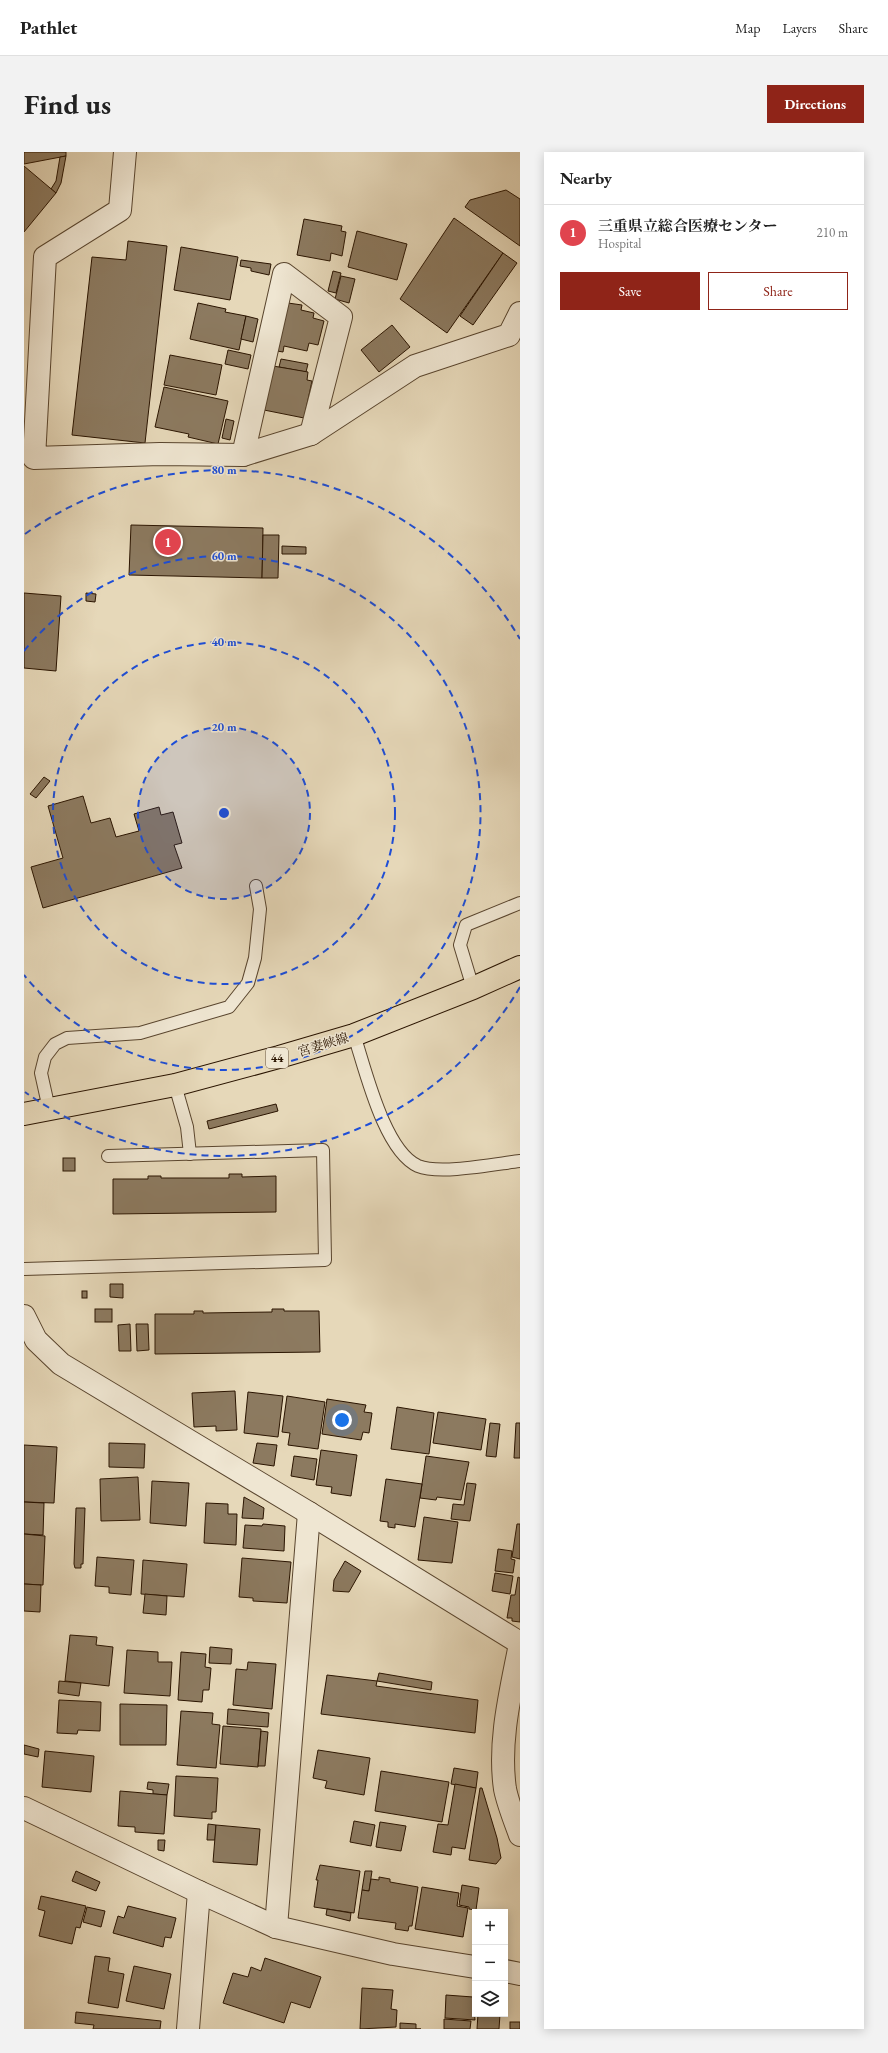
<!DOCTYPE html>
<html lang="en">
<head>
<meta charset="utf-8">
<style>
  :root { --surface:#fff; --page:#f2f2f2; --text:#222; --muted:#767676; --line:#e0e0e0; --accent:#8f2418 }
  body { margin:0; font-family:"EB Garamond","Noto Serif JP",serif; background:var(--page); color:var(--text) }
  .controls { position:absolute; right:12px; bottom:12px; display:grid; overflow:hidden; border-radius:0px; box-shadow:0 2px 10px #0003 }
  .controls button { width:36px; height:36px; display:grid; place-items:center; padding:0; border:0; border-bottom:1px solid var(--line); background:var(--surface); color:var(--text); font:20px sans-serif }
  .you { position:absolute; left:318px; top:1268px; width:14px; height:14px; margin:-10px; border:3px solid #fff; border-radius:50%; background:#1a73e8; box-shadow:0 0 0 6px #1a73e833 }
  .badge { display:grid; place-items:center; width:26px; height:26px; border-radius:50%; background:var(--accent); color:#fff; font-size:13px; font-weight:700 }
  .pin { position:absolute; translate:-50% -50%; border:2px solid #fff; box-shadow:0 1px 4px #0006 }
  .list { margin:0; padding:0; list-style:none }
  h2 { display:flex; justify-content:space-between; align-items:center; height:52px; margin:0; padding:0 16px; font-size:17px }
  h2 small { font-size:13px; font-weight:400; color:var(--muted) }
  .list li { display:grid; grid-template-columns:26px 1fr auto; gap:12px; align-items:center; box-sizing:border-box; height:56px; padding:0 16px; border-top:1px solid var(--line) }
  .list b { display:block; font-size:15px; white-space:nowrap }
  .list p { margin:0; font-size:13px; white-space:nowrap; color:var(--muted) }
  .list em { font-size:13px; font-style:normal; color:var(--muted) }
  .actions { display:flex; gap:8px; padding:12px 16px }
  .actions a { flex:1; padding:9px 0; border:1px solid var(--accent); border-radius:0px; text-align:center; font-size:14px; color:var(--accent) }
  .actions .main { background:var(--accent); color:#fff }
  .icon { flex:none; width:22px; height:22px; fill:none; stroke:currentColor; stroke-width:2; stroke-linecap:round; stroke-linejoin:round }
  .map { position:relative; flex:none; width:496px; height:1877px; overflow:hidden; border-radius:0px }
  header { display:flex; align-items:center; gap:24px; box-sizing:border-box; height:56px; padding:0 20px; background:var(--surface); border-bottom:1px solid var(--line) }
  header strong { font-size:19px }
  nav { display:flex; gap:22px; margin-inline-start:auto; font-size:14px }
  .intro { display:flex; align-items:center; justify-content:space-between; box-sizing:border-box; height:96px; padding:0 24px }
  h1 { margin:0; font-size:28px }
  .button { padding:10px 18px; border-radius:0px; background:var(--accent); color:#fff; font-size:14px; font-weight:700 }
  main { display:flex; gap:24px; padding:0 24px }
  aside { flex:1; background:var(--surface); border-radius:0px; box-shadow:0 2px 10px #0003 }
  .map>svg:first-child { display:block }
  .building { fill:#8c7a60; stroke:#2a1400 }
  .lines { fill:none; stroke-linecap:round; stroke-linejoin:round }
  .service-casing { stroke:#59452e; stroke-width:14 }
  .minor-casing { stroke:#59452e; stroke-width:24 }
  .primary-casing { stroke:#2a1400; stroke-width:24 }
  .service { stroke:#efe6d2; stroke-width:12 }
  .minor { stroke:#efe6d2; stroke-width:22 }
  .primary { stroke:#e6d8b9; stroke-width:22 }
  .ring { fill:none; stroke:#1d4ed8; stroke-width:2; stroke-dasharray:7 5 }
  .labels { text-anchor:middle; stroke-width:3; stroke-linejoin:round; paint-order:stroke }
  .shield { fill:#efe6d2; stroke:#65533f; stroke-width:1 }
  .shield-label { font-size:12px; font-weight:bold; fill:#2a1400 }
  .street-label { font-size:13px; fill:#2a1400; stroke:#efe6d2 }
  .centre { fill:#1d4ed8; stroke:#efe6d2; stroke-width:2 }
  .ring-label { font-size:12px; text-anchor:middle; font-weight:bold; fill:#1d4ed8; stroke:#efe6d2; stroke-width:3; stroke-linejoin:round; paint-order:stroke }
</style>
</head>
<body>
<header>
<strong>Pathlet</strong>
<nav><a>Map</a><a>Layers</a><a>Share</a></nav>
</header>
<div class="intro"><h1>Find us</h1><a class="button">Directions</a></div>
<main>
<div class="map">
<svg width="496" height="1877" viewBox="0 0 496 1877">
  <rect width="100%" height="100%" fill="#e6d8b9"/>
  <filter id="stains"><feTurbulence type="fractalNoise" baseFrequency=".005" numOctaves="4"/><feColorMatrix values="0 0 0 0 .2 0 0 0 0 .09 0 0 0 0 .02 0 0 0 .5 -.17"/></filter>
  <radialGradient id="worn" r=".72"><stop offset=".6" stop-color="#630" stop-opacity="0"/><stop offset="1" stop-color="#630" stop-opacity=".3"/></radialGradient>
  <g class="building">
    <polygon points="0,0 42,0 42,4 0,12"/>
    <polygon points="42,4 37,31 32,41 27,37 32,29 36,5"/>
    <polygon points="0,14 32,41 0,80"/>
    <polygon points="482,38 496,47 496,94 441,55 446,48"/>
    <polygon points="430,66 479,101 423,181 376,147"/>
    <polygon points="280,67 318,74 317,79 322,80 318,104 307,101 306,109 273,103"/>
    <polygon points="333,79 383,92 373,128 324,115"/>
    <polygon points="104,89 143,94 121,291 48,283 68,105 102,108"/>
    <polygon points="157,95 214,105 206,148 150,138"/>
    <polygon points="479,101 493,111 449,173 436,164"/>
    <polygon points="217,108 247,112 245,123 227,119 227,116 216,114"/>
    <polygon points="309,119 317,121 312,141 304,139"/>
    <polygon points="317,124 331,127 325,151 311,147"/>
    <polygon points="174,151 202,157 201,160 222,164 215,198 166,187"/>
    <polygon points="264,151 278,153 277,158 290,161 289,166 300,169 294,193 285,191 283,199 260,194 259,200 253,199"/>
    <polygon points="222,164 234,167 229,190 217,187"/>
    <polygon points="368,173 386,195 355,220 337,198"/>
    <polygon points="204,198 227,203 224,217 201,212"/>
    <polygon points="146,203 198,213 192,243 140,233"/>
    <polygon points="257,207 284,212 282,220 255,215"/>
    <polygon points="249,214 284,220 283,228 288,229 280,266 240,258"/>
    <polygon points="140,235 204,249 194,292 164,285 165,282 131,275"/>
    <polygon points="202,267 210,269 206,288 198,286"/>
    <polygon points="107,373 239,376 238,426 105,423"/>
    <polygon points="239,383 255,383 254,426 238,426"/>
    <polygon points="258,394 282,395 282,402 258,402"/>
    <polygon points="0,441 37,444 32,519 0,516"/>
    <polygon points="62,441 72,442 71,450 62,449"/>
    <polygon points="20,625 26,629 12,646 6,642"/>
    <polygon points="59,644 67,671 86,666 92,685 115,679 110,662 135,655 137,663 149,660 158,691 150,693 158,716 19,756 7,715 39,706 24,654"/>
    <polygon points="252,952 254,959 185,977 183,969"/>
    <rect x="39" y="1006" width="12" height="13"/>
    <polygon points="205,1022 218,1022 218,1025 252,1024 252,1060 89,1062 89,1027 124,1027 124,1024 137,1024 137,1026 205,1026"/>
    <polygon points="86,1132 99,1132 99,1146 86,1145"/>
    <rect x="58" y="1139" width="5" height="7"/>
    <rect x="71" y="1157" width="17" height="13"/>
    <polygon points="248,1157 260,1157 260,1159 295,1159 296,1200 131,1202 131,1162 170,1162 170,1159 179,1159 179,1161 248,1160"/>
    <polygon points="106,1172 107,1199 95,1199 94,1173"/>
    <polygon points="112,1172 124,1172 125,1198 113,1199"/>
    <polygon points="211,1239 213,1278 192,1279 192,1274 170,1275 168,1241"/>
    <polygon points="224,1240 259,1244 254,1285 220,1281"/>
    <polygon points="263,1244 301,1250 294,1297 264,1293 266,1281 258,1280"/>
    <polygon points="303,1247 342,1253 340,1260 348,1261 345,1281 339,1280 337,1288 298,1282"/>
    <polygon points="373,1255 410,1261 405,1302 367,1297"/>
    <polygon points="414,1260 462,1267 457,1298 409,1291"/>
    <polygon points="466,1271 476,1272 472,1305 462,1304"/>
    <polygon points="492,1271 496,1271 496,1306 490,1306"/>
    <polygon points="85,1291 121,1292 120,1316 85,1315"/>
    <polygon points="233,1291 253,1293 250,1314 229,1311"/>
    <polygon points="0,1293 33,1295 30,1351 0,1350"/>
    <polygon points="297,1298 333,1303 327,1344 307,1341 308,1335 292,1333"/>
    <polygon points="270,1304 293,1307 290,1328 267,1324"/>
    <polygon points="402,1304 445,1310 437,1348 413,1345 412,1348 396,1346"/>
    <polygon points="114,1325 116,1368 77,1369 76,1327"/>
    <polygon points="362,1327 398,1332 391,1375 371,1372 371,1376 364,1375 364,1370 356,1369"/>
    <polygon points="128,1329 165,1331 162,1374 126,1371"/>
    <polygon points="443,1331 452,1332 446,1369 427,1367 429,1352 440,1353"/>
    <polygon points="220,1345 240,1356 239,1367 218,1366"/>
    <polygon points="0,1350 20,1351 19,1383 0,1382"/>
    <polygon points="182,1351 204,1352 204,1362 213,1362 212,1393 180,1391"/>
    <polygon points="52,1356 61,1356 59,1412 57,1412 57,1416 51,1416 50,1412"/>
    <polygon points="400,1365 434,1370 428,1411 394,1408"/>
    <polygon points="239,1372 261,1374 260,1399 219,1396 221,1373 238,1374"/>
    <polygon points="493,1372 496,1372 496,1407 488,1405"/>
    <polygon points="0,1382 21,1384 19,1433 0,1432"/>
    <polygon points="474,1397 488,1399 487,1407 491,1408 489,1421 471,1419"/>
    <polygon points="73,1405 110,1408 107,1443 85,1441 85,1435 71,1434"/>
    <polygon points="218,1406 267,1410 263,1451 229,1449 229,1446 215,1445"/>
    <polygon points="119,1408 163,1412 160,1445 117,1442"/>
    <polygon points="321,1409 337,1419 325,1440 309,1439 310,1428"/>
    <polygon points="471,1421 489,1424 486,1442 468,1439"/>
    <polygon points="494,1425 496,1426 496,1470 488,1469 488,1466 483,1466 487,1443 491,1443"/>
    <polygon points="0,1432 17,1433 16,1460 0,1459"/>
    <polygon points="121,1442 143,1444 142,1463 119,1461"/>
    <polygon points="46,1483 73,1485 72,1493 89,1495 85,1534 41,1529"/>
    <polygon points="186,1495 208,1497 207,1512 185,1511"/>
    <polygon points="103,1498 134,1500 134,1510 148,1510 146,1544 100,1541"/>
    <polygon points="157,1500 182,1502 181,1515 187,1516 185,1538 179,1538 178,1550 154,1548"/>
    <polygon points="224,1510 252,1512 248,1557 209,1553 212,1517 223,1518"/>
    <polygon points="355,1521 408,1530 407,1538 353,1529"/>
    <polygon points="303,1523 353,1529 352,1534 454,1548 451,1581 297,1562"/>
    <polygon points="35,1529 57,1531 55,1544 34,1541"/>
    <polygon points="35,1548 77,1550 76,1579 54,1578 53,1582 33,1581"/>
    <polygon points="96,1552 143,1553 142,1593 96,1593"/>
    <polygon points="204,1557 245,1561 244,1575 203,1572"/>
    <polygon points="157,1559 189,1561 188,1572 196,1573 192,1616 153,1613"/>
    <polygon points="199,1574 237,1577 234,1615 196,1612"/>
    <polygon points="237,1579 244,1580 241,1614 234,1614"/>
    <polygon points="0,1593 15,1597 14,1605 0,1602"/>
    <polygon points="294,1598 346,1606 340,1643 301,1636 303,1629 289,1626"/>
    <polygon points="21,1599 70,1604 67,1640 18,1635"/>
    <polygon points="430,1616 454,1620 452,1636 427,1632"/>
    <polygon points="357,1619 425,1630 418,1670 351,1659"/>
    <polygon points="152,1624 194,1626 192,1660 188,1660 188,1667 150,1664"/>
    <polygon points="124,1630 145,1632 143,1643 129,1642 129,1638 123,1637"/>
    <polygon points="431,1632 452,1636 441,1697 428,1695 427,1703 409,1700 414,1672 424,1673"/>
    <polygon points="456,1636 458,1636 473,1686 477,1706 472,1712 445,1708"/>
    <polygon points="96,1639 143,1643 140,1682 111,1680 111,1675 94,1674"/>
    <polygon points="330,1669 351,1673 347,1694 326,1690"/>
    <polygon points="356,1670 382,1674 377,1699 352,1695"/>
    <polygon points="184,1672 192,1673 191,1688 183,1688"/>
    <polygon points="192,1673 236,1677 233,1713 189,1710"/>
    <polygon points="134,1688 141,1688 140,1699 134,1698"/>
    <polygon points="296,1713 336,1719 330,1761 290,1755 294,1728 292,1728"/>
    <polygon points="52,1719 76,1730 72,1739 48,1729"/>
    <polygon points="341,1719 348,1719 345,1739 338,1738"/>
    <polygon points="355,1725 366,1727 366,1730 394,1735 388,1774 385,1774 384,1779 371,1777 372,1771 334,1766 338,1738 345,1739 347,1727 355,1728"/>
    <polygon points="438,1733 455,1736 452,1758 445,1757 445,1755 435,1753"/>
    <polygon points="398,1735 435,1741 433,1754 444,1756 439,1785 391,1777"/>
    <polygon points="17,1744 62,1754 56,1776 52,1775 48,1792 15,1784 21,1759 14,1757"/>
    <polygon points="104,1754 152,1766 147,1786 141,1785 139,1795 89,1781 94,1764 100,1766"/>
    <polygon points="63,1755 81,1759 77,1775 59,1770"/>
    <polygon points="303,1757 327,1761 326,1769 302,1763"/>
    <polygon points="71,1804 86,1806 84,1819 100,1822 94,1856 64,1851"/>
    <polygon points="241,1806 297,1825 286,1856 267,1850 260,1871 199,1851 209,1821 224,1825 227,1815 237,1819"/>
    <polygon points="110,1814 147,1822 140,1857 102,1849"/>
    <polygon points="338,1836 369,1838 367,1857 373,1858 372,1875 336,1877"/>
    <polygon points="422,1843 449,1845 451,1868 421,1866"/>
    <polygon points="52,1860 137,1869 136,1877 69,1877 70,1873 51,1871"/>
    <polygon points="454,1862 476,1862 475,1877 453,1877"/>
    <polygon points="420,1867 447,1869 446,1877 420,1877"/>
    <rect x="486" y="1870" width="10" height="7"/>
    <polygon points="376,1871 392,1872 392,1877 397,1877 376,1877"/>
  </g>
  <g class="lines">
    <defs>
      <g id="service">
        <polyline points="449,836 436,793 442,773 496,751"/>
        <path d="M330 883C341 916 360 999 394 1014 416 1023 471 1012 496 1009"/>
        <polyline points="151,933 163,975 166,1002"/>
        <polyline points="25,957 17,921 21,905 31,892 43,886 116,881 205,855 224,831 231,806 236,757 232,734"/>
        <polyline points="0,1117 301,1108 299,998 84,1004"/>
      </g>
      <g id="minor">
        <polyline points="101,0 96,58 21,105 10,306 136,302 219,303 287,282 391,214 485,183 496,161"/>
        <polyline points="219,303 260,122 317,165 287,282"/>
        <polyline points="0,1164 12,1188 37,1212 285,1361 496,1491"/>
        <path d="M496 1492C487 1539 474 1589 481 1637 484 1652 491 1669 496 1683"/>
        <polyline points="0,1656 175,1740 252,1775 369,1802 451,1815"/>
        <polyline points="252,1775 285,1361"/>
        <polyline points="481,1819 496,1822"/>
        <polyline points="164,1877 175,1740"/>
      </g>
      <polyline id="primary" points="0,962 151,933 255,905 330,883 449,836 496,815"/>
    </defs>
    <use href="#service" class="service-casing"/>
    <use href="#minor" class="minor-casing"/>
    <use href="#primary" class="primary-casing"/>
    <use href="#service" class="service"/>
    <use href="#minor" class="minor"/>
    <use href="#primary" class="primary"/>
  </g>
  <circle cx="200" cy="661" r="86" fill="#1d4ed8" fill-opacity=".12"/>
  <g class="ring">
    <circle cx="200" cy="661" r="86"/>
    <circle cx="200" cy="661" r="171"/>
    <path d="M0 499A257 257 0 1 1 0 823"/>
    <path d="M496 835A343 343 0 0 1 1 940M1 382A343 343 0 0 1 496 487"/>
  </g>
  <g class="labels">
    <rect class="shield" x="242" y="896" width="22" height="20" rx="3"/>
    <g class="shield-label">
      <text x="253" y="910">44</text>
    </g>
    <g class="street-label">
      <text transform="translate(299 892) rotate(-17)" y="5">宮妻峡線</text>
    </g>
  </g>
  <circle cx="200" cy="661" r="6" class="centre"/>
  <g class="ring-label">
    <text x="200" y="322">80 m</text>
    <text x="200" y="408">60 m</text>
    <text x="200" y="494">40 m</text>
    <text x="200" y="579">20 m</text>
  </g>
  <rect width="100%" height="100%" filter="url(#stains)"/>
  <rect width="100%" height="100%" fill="url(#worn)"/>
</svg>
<div class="controls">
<button>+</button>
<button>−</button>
<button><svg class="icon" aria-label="layers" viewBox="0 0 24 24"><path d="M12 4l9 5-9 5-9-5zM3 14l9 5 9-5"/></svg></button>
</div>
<div class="you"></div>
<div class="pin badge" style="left:144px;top:390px;background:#e0444e">1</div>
</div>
<aside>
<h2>Nearby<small></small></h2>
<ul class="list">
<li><span class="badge" style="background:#e0444e">1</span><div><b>三重県立総合医療センター</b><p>Hospital</p></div><em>210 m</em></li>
</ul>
<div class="actions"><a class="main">Save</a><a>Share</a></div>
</aside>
</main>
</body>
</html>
